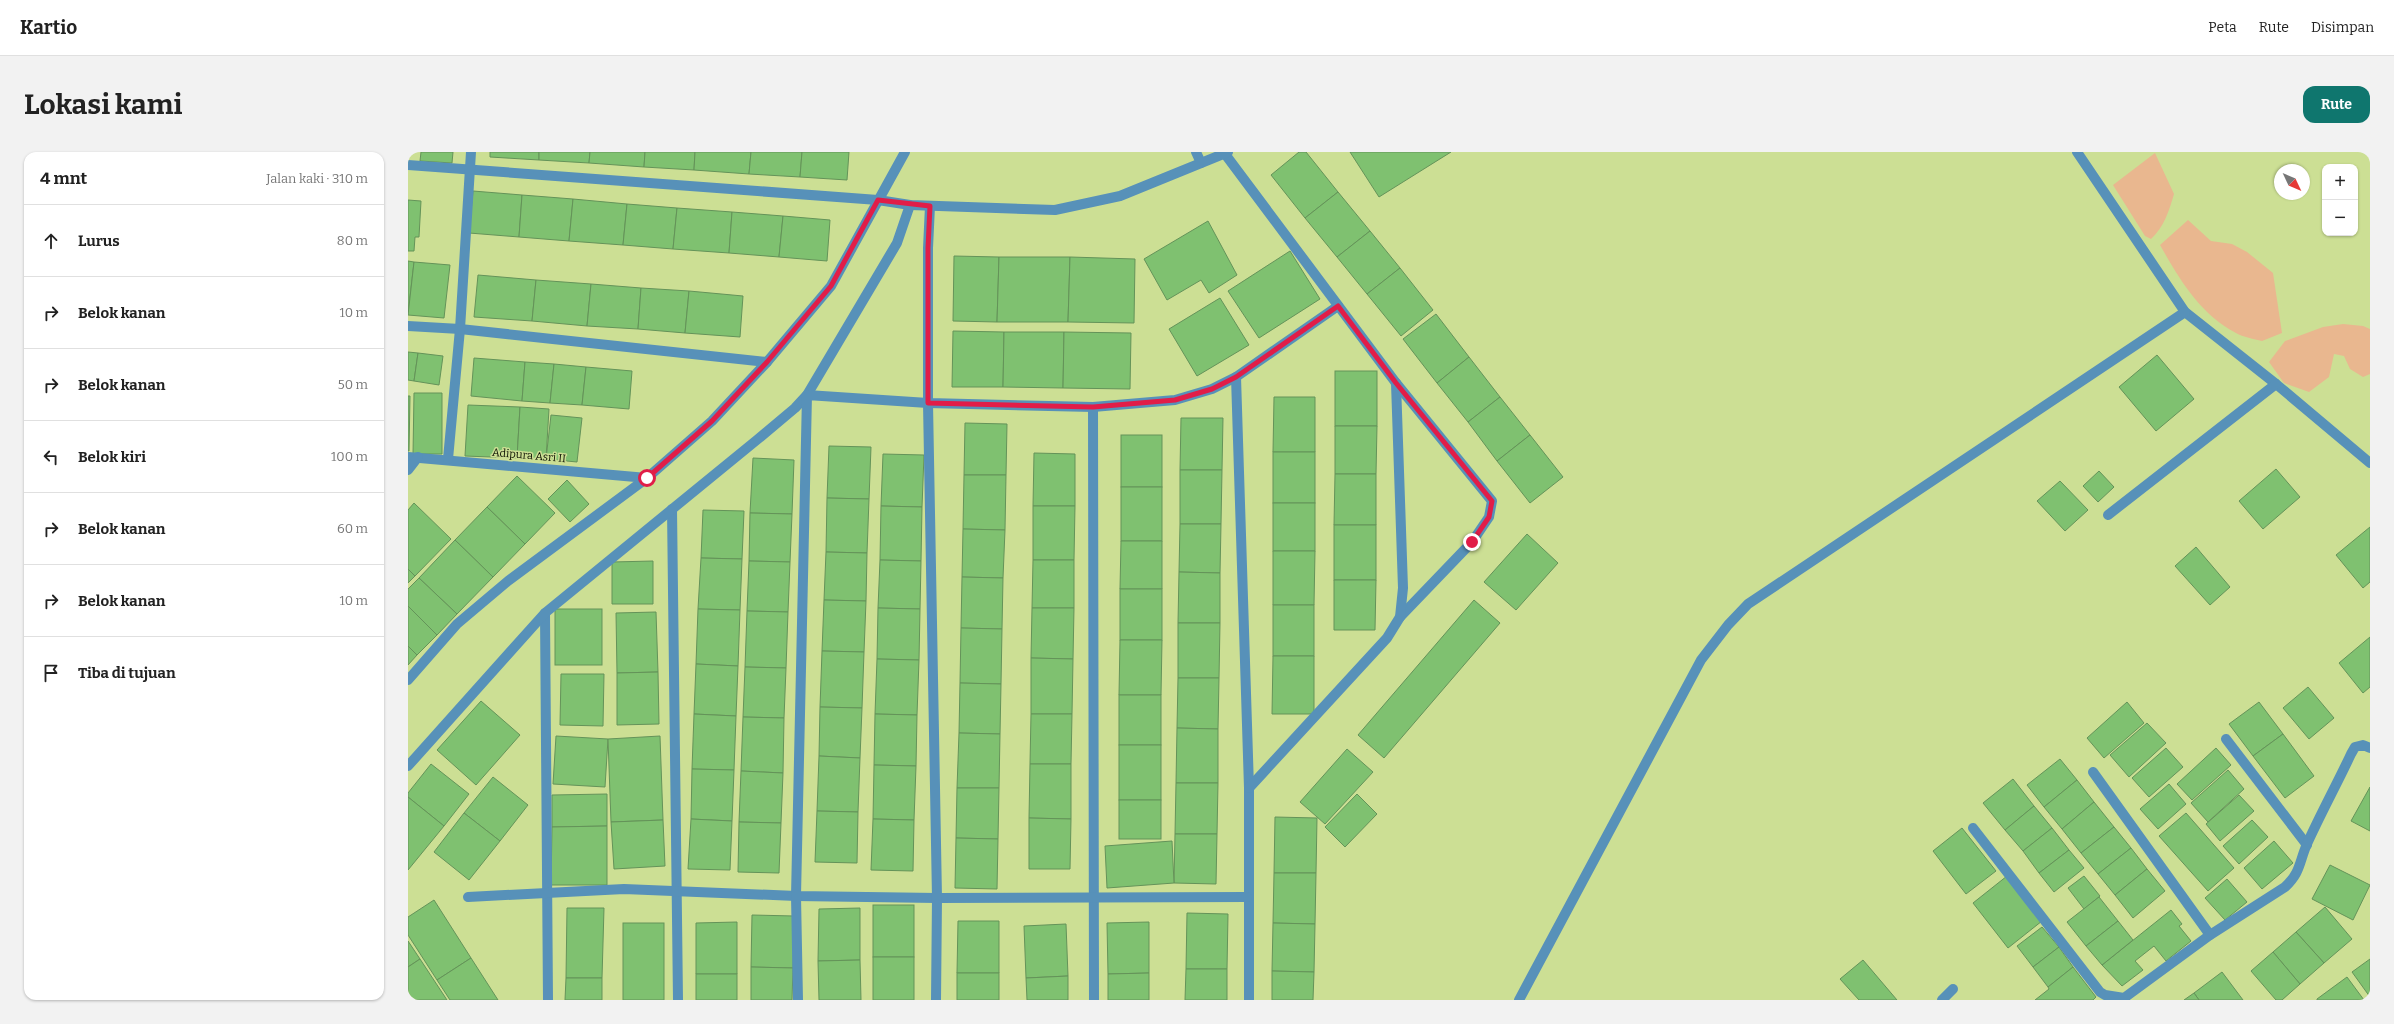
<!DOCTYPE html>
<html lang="id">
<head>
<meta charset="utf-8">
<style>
  :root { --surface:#fff; --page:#f2f2f2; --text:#222; --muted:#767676; --line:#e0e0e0; --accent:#0f766e }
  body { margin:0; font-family:Bitter,serif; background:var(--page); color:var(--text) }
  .controls { position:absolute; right:12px; top:12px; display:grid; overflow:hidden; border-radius:8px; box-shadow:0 1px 3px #0004 }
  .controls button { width:36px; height:36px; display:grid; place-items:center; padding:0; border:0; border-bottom:1px solid var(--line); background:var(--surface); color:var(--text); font:20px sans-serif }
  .compass { position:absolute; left:1866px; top:12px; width:36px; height:36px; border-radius:50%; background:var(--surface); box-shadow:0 1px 3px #0004; rotate:134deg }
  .stop { position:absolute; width:12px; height:12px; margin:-9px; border:3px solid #e11d48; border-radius:50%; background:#fff }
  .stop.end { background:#e11d48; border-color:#fff; box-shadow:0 1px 4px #0008 }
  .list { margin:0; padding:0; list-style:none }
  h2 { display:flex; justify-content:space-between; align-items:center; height:52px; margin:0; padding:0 16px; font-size:17px }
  h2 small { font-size:13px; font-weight:400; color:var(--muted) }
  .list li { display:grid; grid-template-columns:26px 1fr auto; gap:12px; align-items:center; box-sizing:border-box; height:72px; padding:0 16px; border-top:1px solid var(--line) }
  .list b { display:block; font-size:15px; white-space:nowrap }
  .list em { font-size:13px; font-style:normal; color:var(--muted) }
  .icon { flex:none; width:22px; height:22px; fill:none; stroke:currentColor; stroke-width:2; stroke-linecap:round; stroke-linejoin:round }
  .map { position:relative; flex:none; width:1962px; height:848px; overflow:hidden; border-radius:12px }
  header { display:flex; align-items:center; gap:24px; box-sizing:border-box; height:56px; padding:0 20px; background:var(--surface); border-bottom:1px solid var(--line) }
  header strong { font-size:19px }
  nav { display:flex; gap:22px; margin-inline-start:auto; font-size:14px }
  .intro { display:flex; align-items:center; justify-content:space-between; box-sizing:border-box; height:96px; padding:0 24px }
  h1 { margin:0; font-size:28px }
  .button { padding:10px 18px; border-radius:12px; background:var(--accent); color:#fff; font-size:14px; font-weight:700 }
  main { display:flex; gap:24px; padding:0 24px }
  aside { flex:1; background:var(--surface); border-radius:12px; box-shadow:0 1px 3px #0004 }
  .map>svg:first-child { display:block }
  .green { fill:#e9b78f }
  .building { fill:#7fc170; stroke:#649359 }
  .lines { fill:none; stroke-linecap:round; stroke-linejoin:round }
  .minor { stroke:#5791b9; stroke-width:10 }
  .route { stroke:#e11d48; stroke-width:5 }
  .labels { text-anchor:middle; stroke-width:3; stroke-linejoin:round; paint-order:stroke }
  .street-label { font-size:11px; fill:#0b1000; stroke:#ccdf94 }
</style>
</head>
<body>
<header>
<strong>Kartio</strong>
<nav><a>Peta</a><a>Rute</a><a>Disimpan</a></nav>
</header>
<div class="intro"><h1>Lokasi kami</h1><a class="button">Rute</a></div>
<main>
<aside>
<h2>4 mnt<small>Jalan kaki · 310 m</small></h2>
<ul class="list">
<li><svg class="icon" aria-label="ahead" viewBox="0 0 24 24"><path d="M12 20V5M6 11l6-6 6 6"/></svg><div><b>Lurus</b></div><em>80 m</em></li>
<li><svg class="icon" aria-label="right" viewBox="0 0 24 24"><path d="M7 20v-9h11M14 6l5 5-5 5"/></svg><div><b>Belok kanan</b></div><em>10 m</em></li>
<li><svg class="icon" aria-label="right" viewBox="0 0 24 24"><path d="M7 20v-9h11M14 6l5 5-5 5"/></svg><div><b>Belok kanan</b></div><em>50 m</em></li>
<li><svg class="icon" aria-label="left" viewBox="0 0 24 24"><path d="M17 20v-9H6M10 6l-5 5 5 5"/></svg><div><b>Belok kiri</b></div><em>100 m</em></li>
<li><svg class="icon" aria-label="right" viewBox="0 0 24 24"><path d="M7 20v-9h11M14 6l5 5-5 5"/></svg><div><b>Belok kanan</b></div><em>60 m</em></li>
<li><svg class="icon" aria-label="right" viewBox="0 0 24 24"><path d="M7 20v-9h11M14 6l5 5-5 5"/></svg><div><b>Belok kanan</b></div><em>10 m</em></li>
<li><svg class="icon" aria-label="arrive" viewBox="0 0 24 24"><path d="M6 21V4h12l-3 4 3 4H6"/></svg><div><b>Tiba di tujuan</b></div></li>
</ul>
</aside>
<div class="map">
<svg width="1962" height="848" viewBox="0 0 1962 848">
  <rect width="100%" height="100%" fill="#ccdf94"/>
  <g class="green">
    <path d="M1747 1 1766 42C1761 59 1756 75 1743 87L1737 84 1705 33Z"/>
    <path d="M1780 68 1803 89 1824 92 1839 100 1865 121 1874 181 1854 189C1846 187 1835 185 1828 181 1791 161 1772 128 1752 93Z"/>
    <polygon points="1935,172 1955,174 1962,177 1962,222 1955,225 1942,217 1936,204 1926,202 1921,225 1901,240 1876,231 1861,210 1877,189 1915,175"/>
  </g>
  <g class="building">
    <polygon points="13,0 45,0 44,11 12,9"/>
    <polygon points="82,0 131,0 131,8 82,5"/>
    <polygon points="131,0 182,0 181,11 131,8"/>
    <polygon points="182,0 237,0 236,15 181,11"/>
    <polygon points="237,0 287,0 286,18 236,15"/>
    <polygon points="287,0 343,0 341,22 286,18"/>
    <polygon points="343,0 394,0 392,25 341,22"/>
    <polygon points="394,0 441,0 439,28 392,25"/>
    <polygon points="891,0 898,0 930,40 897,66 863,23"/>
    <polygon points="942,0 1043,0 971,45"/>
    <polygon points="65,39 114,43 111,85 61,81"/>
    <polygon points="930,40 962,79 929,105 897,66"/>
    <polygon points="114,43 165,47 161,89 111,85"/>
    <polygon points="165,47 219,52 215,93 161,89"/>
    <polygon points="0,48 13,49 11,85 7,85 6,99 0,99"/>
    <polygon points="219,52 269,56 265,97 215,93"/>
    <polygon points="269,56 324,60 321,101 265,97"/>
    <polygon points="324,60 375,64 371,105 321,101"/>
    <polygon points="375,64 422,68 419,109 371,105"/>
    <polygon points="800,69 829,123 801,141 793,128 759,148 736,107"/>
    <polygon points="962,79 992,116 959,142 929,105"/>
    <polygon points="882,99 912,147 851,186 820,139"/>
    <polygon points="546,104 591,105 589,170 545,169"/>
    <polygon points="591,105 662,105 660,170 589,170"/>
    <polygon points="662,105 727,107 726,171 660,170"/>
    <polygon points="0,109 6,110 0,163"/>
    <polygon points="6,110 42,113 36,166 0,163"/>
    <polygon points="992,116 1025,158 993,184 959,142"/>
    <polygon points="70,123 128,128 124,169 66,165"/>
    <polygon points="128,128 183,132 179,174 124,169"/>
    <polygon points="183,132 233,136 230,177 179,174"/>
    <polygon points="233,136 281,139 277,181 230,177"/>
    <polygon points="281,139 335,144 332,185 277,181"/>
    <polygon points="812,146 841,193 789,224 761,177"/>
    <polygon points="1028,162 1061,205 1029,231 995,187"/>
    <polygon points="545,179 596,180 595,235 544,235"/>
    <polygon points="596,180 656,180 655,236 595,235"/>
    <polygon points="656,180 723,181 722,237 655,236"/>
    <polygon points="0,200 10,201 6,229 0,228"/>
    <polygon points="10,201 35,204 31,233 6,229"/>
    <polygon points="1749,203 1786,247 1748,279 1711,235"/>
    <polygon points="1061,205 1092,245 1060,270 1029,231"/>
    <polygon points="66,206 117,210 114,249 63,244"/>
    <polygon points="117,210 146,212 142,251 114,249"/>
    <polygon points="146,212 178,215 174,253 142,251"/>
    <polygon points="178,215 224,219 221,257 174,253"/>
    <rect x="927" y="219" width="42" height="55"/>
    <polygon points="6,241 34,241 34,302 5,302"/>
    <polygon points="0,244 2,244 1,299 0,299"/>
    <polygon points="866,245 907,245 907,300 865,300"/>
    <polygon points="1092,245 1122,283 1089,309 1060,270"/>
    <polygon points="60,253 112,255 109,306 57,304"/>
    <polygon points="112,255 141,257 138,307 109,306"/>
    <polygon points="143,263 174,266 169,310 138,307"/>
    <polygon points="773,266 815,266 814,318 772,318"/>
    <polygon points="557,271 599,272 598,323 556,323"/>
    <polygon points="927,274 969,274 968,322 927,322"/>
    <rect x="713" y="283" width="41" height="52"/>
    <polygon points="1122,283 1155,325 1122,351 1089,309"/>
    <polygon points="421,294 463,295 461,347 419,346"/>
    <rect x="865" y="300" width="42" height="51"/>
    <polygon points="626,301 667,302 667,354 625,354"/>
    <polygon points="475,302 516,303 514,355 473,354"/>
    <polygon points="345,306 386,308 384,362 342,361"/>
    <polygon points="1868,317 1892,345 1855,377 1831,349"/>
    <polygon points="772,318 814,318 813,372 772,372"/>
    <polygon points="1691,319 1706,335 1690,350 1675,334"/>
    <polygon points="927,322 968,322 968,373 926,373"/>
    <polygon points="556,323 598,323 597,378 555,377"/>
    <polygon points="109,324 147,361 117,392 79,355"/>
    <polygon points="159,328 181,352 162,370 140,347"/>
    <polygon points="1652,329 1680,358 1657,379 1629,349"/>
    <rect x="713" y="335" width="41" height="54"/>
    <polygon points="419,346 461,347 459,401 418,400"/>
    <polygon points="6,351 43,387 7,424 0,417 0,358"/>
    <rect x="865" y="351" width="42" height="48"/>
    <polygon points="473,354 514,355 513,409 472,408"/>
    <polygon points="625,354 667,354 666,408 625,408"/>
    <polygon points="79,355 117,392 85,425 47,388"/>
    <polygon points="295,358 336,359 334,407 293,406"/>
    <polygon points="342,361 384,362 382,410 341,409"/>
    <polygon points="772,372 813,372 812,421 771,420"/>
    <rect x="926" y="373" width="42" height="55"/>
    <polygon points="1962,375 1962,430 1955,436 1928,403"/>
    <polygon points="555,377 597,378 595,426 554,425"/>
    <polygon points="1119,382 1150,411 1108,458 1076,430"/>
    <polygon points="47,388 85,425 49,462 11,426"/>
    <polygon points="713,389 754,389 754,437 712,437"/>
    <polygon points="1788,395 1822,435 1802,453 1767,414"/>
    <polygon points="865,399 907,399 906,453 865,453"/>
    <polygon points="418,400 459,401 458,449 416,448"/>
    <polygon points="293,406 334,407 332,458 290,457"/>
    <polygon points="472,408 513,409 512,457 470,456"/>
    <polygon points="625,408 666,408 666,456 624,456"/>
    <polygon points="245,409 245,452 204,452 204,410"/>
    <polygon points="341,409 382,410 380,460 339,459"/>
    <polygon points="0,417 7,424 0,431"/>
    <polygon points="771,420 812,421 812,471 770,471"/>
    <polygon points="554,425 595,426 594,477 553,476"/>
    <polygon points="11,426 49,462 29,483 0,454 0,437"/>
    <polygon points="926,428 968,428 967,478 926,478"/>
    <rect x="712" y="437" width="42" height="51"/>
    <polygon points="416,448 458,449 456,500 414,499"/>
    <polygon points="1066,448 1092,471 976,606 950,583"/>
    <rect x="865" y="453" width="41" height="51"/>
    <polygon points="0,454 29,483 9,503 0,494"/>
    <polygon points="470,456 512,457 511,508 469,507"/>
    <polygon points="624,456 666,456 665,507 623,506"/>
    <rect x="147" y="457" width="47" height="56"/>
    <polygon points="290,457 332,458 330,514 288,512"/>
    <polygon points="339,459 380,460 378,516 337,515"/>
    <polygon points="248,460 250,520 209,521 208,461"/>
    <polygon points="770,471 812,471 811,526 770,526"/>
    <polygon points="553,476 594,477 593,532 552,531"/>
    <polygon points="1962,485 1962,535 1955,541 1931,511"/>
    <polygon points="712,488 754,488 753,543 711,543"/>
    <polygon points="0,494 9,503 0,513"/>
    <polygon points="414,499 456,500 454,556 412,555"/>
    <polygon points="865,504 906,504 906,562 864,562"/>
    <polygon points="623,506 665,507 664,562 623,562"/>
    <polygon points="469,507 511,508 509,563 467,562"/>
    <polygon points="288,512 330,514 328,564 286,562"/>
    <polygon points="337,515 378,516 376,566 335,565"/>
    <polygon points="250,520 251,572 209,573 209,521"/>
    <polygon points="153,522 196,522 195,574 152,573"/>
    <polygon points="770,526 811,526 810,577 769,576"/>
    <polygon points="552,531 593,532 592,582 551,581"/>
    <polygon points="1900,535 1926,566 1901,587 1875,556"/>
    <rect x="711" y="543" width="42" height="50"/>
    <polygon points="73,549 112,583 68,633 29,598"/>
    <polygon points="1719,550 1736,571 1696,606 1679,586"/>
    <polygon points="1851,550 1875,582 1845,604 1821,572"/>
    <polygon points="412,555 454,556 452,606 411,604"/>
    <polygon points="286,562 328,564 326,618 284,617"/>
    <polygon points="467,562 509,563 508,614 466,613"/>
    <polygon points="623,562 664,562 663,612 622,612"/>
    <polygon points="335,565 376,566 375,621 333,619"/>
    <polygon points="1739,571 1758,591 1721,625 1702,603"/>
    <polygon points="769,576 810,577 810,631 768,631"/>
    <polygon points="551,581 592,582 591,636 549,636"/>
    <polygon points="1875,582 1906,624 1877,646 1845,604"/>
    <polygon points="148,584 200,587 197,635 145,632"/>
    <polygon points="252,584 255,668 203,670 200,587"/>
    <rect x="711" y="593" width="42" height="55"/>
    <polygon points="1758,596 1775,615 1741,645 1724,626"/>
    <polygon points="1808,596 1823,613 1784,648 1769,632"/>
    <polygon points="939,597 965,620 917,672 892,650"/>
    <polygon points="411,604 452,606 450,660 409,659"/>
    <polygon points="1652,607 1669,628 1636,655 1619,633"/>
    <polygon points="23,612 61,642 36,674 0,645 0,641"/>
    <polygon points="622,612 663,612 663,667 621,666"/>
    <polygon points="466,613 508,614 506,668 465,667"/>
    <polygon points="284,617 326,618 324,669 283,667"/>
    <polygon points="1820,618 1836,637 1800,670 1783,651"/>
    <polygon points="333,619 375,621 373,671 331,670"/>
    <polygon points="85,625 120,653 92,689 56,661"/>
    <polygon points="1605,627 1626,654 1597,678 1575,651"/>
    <polygon points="1669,628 1686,650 1654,677 1636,655"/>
    <polygon points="768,631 810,631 809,682 767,682"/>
    <polygon points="1761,632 1778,652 1750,677 1732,657"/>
    <polygon points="1962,635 1962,679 1943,669"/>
    <polygon points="549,636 591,636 590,687 548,686"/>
    <polygon points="199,642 199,674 144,675 144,643"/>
    <polygon points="949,642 969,662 937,695 917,675"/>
    <polygon points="1831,643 1846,659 1812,689 1798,672"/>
    <polygon points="0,645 36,674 0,718"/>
    <rect x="711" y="648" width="42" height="39"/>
    <polygon points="1686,650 1706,675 1673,701 1654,677"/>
    <polygon points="1626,654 1644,676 1615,699 1597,678"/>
    <polygon points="409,659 450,660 449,711 407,710"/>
    <polygon points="56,661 92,689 61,728 26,700"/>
    <polygon points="1778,661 1826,716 1800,739 1751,684"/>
    <polygon points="867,665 909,666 908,721 866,721"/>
    <polygon points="621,666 663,667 662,717 621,717"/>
    <polygon points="283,667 324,669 322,718 280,717"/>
    <polygon points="465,667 506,668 505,719 463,718"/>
    <polygon points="255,668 257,714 206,717 203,670"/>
    <polygon points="1844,668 1860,685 1831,712 1815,694"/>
    <polygon points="331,670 373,671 371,721 330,720"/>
    <polygon points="199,674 199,733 143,733 144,675"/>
    <polygon points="1706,675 1723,696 1690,722 1673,701"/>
    <polygon points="1554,676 1588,719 1558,742 1525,699"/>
    <polygon points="1644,676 1661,698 1631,721 1615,699"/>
    <polygon points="767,682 809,682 808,732 766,731"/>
    <polygon points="548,686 590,687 589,737 547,736"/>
    <polygon points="764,689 766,731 699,736 697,694"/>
    <polygon points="1866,689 1885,711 1854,737 1836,716"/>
    <polygon points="1723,696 1739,717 1707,743 1690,722"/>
    <polygon points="1661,698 1676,716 1646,740 1631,721"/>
    <polygon points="1922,713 1962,733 1945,768 1904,747"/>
    <polygon points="1739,717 1757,739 1725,766 1707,743"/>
    <polygon points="866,721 908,721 907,772 865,771"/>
    <polygon points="1599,724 1634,769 1600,796 1565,751"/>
    <polygon points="1676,724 1692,744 1676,757 1660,736"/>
    <polygon points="1819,727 1839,750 1817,768 1797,746"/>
    <polygon points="1691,745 1710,769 1678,794 1659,770"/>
    <polygon points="26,748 63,806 29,828 0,783 0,765"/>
    <rect x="465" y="753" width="41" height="52"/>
    <polygon points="1917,755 1944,787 1916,811 1888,780"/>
    <polygon points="159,756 196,756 194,826 158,826"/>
    <polygon points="452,756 452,808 410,809 411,757"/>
    <polygon points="1763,758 1774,772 1771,774 1783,789 1758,809 1746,794 1727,809 1735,818 1714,834 1694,813"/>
    <polygon points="779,761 820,762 819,817 778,817"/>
    <polygon points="344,763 386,764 385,816 343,815"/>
    <polygon points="550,769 591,769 591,821 549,821"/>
    <polygon points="1710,769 1725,788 1694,813 1678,794"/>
    <polygon points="329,770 329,822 288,822 288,771"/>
    <polygon points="741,770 741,821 700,822 699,771"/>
    <rect x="215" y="771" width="41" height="77"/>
    <polygon points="865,771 907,772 906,820 864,819"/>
    <polygon points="658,772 660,824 618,826 616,774"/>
    <polygon points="1634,775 1651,795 1625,815 1609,794"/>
    <polygon points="1888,780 1916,811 1892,832 1865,800"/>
    <polygon points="0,789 12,807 0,815"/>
    <polygon points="1651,795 1665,815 1640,835 1625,815"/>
    <polygon points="1865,800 1892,832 1874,848 1868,848 1843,819"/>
    <rect x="465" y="805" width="41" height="43"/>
    <polygon points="63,806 90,848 42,848 29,828"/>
    <polygon points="12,807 39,848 0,848 0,815"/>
    <polygon points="1962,807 1962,845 1944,820"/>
    <polygon points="452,808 453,848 411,848 410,809"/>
    <polygon points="1455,808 1489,848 1451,848 1432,827"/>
    <polygon points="343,815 385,816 384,848 343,848"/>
    <polygon points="1665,815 1688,845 1685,848 1627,848 1641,837 1640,835"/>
    <polygon points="778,817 819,817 819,848 777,848"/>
    <polygon points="864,819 906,820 905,848 864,848"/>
    <polygon points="1814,820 1835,848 1791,848 1786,841"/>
    <rect x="549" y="821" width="42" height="27"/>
    <polygon points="741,821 741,848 700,848 700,822"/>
    <rect x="288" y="822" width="41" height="26"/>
    <polygon points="660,824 660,848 619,848 618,826"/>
    <polygon points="1939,825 1956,848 1909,848 1909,847"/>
    <polygon points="158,826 194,826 194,848 157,848"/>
    <polygon points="1786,841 1791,848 1776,848"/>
  </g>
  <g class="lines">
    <g class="minor">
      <polyline points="788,0 793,11"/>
      <polyline points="1669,0 1777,160 1868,232 1962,311"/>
      <polyline points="817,2 988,231 1084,349 1081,365 1064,390 992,465"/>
      <polyline points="0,13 470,48 502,53 647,58 712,44 820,0"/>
      <polyline points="522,54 520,96 520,251 685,255 767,248 804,237 828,225 930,154"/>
      <polyline points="0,174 52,177 359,210"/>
      <polyline points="828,225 841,636 841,848"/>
      <polyline points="685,255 686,848"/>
      <polyline points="0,305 239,326"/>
      <polyline points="40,307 52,177 63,0"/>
      <polyline points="0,318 10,305"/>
      <polyline points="264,357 270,848"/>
      <polyline points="1700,363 1868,232"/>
      <polyline points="137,461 140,848"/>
      <polyline points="0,528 49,472 100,429 239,326 304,269 359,210 423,134 497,0"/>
      <polyline points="1818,587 1899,693"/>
      <polyline points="0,614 137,461 350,287 387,256 399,243 489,91 502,53"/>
      <polyline points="1685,620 1802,783"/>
      <polyline points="841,636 979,486 992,465 995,436 988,231"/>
      <path d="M1565 676 1692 840 1697 843 1716 846 1802 783 1877 735C1893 720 1891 710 1899 692 1913 661 1929 632 1943 602L1947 595 1955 593 1962 596"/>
      <polyline points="60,745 216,737 388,744 529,746 839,745"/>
      <polyline points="390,848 388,744 399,243 520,251 529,746 528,848"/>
      <polyline points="1111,848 1293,508 1320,473 1340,452 1777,160"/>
      <polyline points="1534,848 1545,837"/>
    </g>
  </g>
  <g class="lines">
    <polyline class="route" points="239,326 304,269 359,210 423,134 470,48 522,54 520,96 520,251 685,255 767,248 804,237 828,225 930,154 988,231 1084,349 1081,365 1064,390"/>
  </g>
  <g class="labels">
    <g class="street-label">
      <text transform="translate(121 303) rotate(5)" y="4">Adipura Asri II</text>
    </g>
  </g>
</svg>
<div class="controls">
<button>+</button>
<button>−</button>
</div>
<svg class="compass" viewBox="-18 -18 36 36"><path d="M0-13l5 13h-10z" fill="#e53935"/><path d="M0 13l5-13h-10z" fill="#767676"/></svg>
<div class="stop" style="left:239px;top:326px"></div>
<div class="stop end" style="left:1064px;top:390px"></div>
</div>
</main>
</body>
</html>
